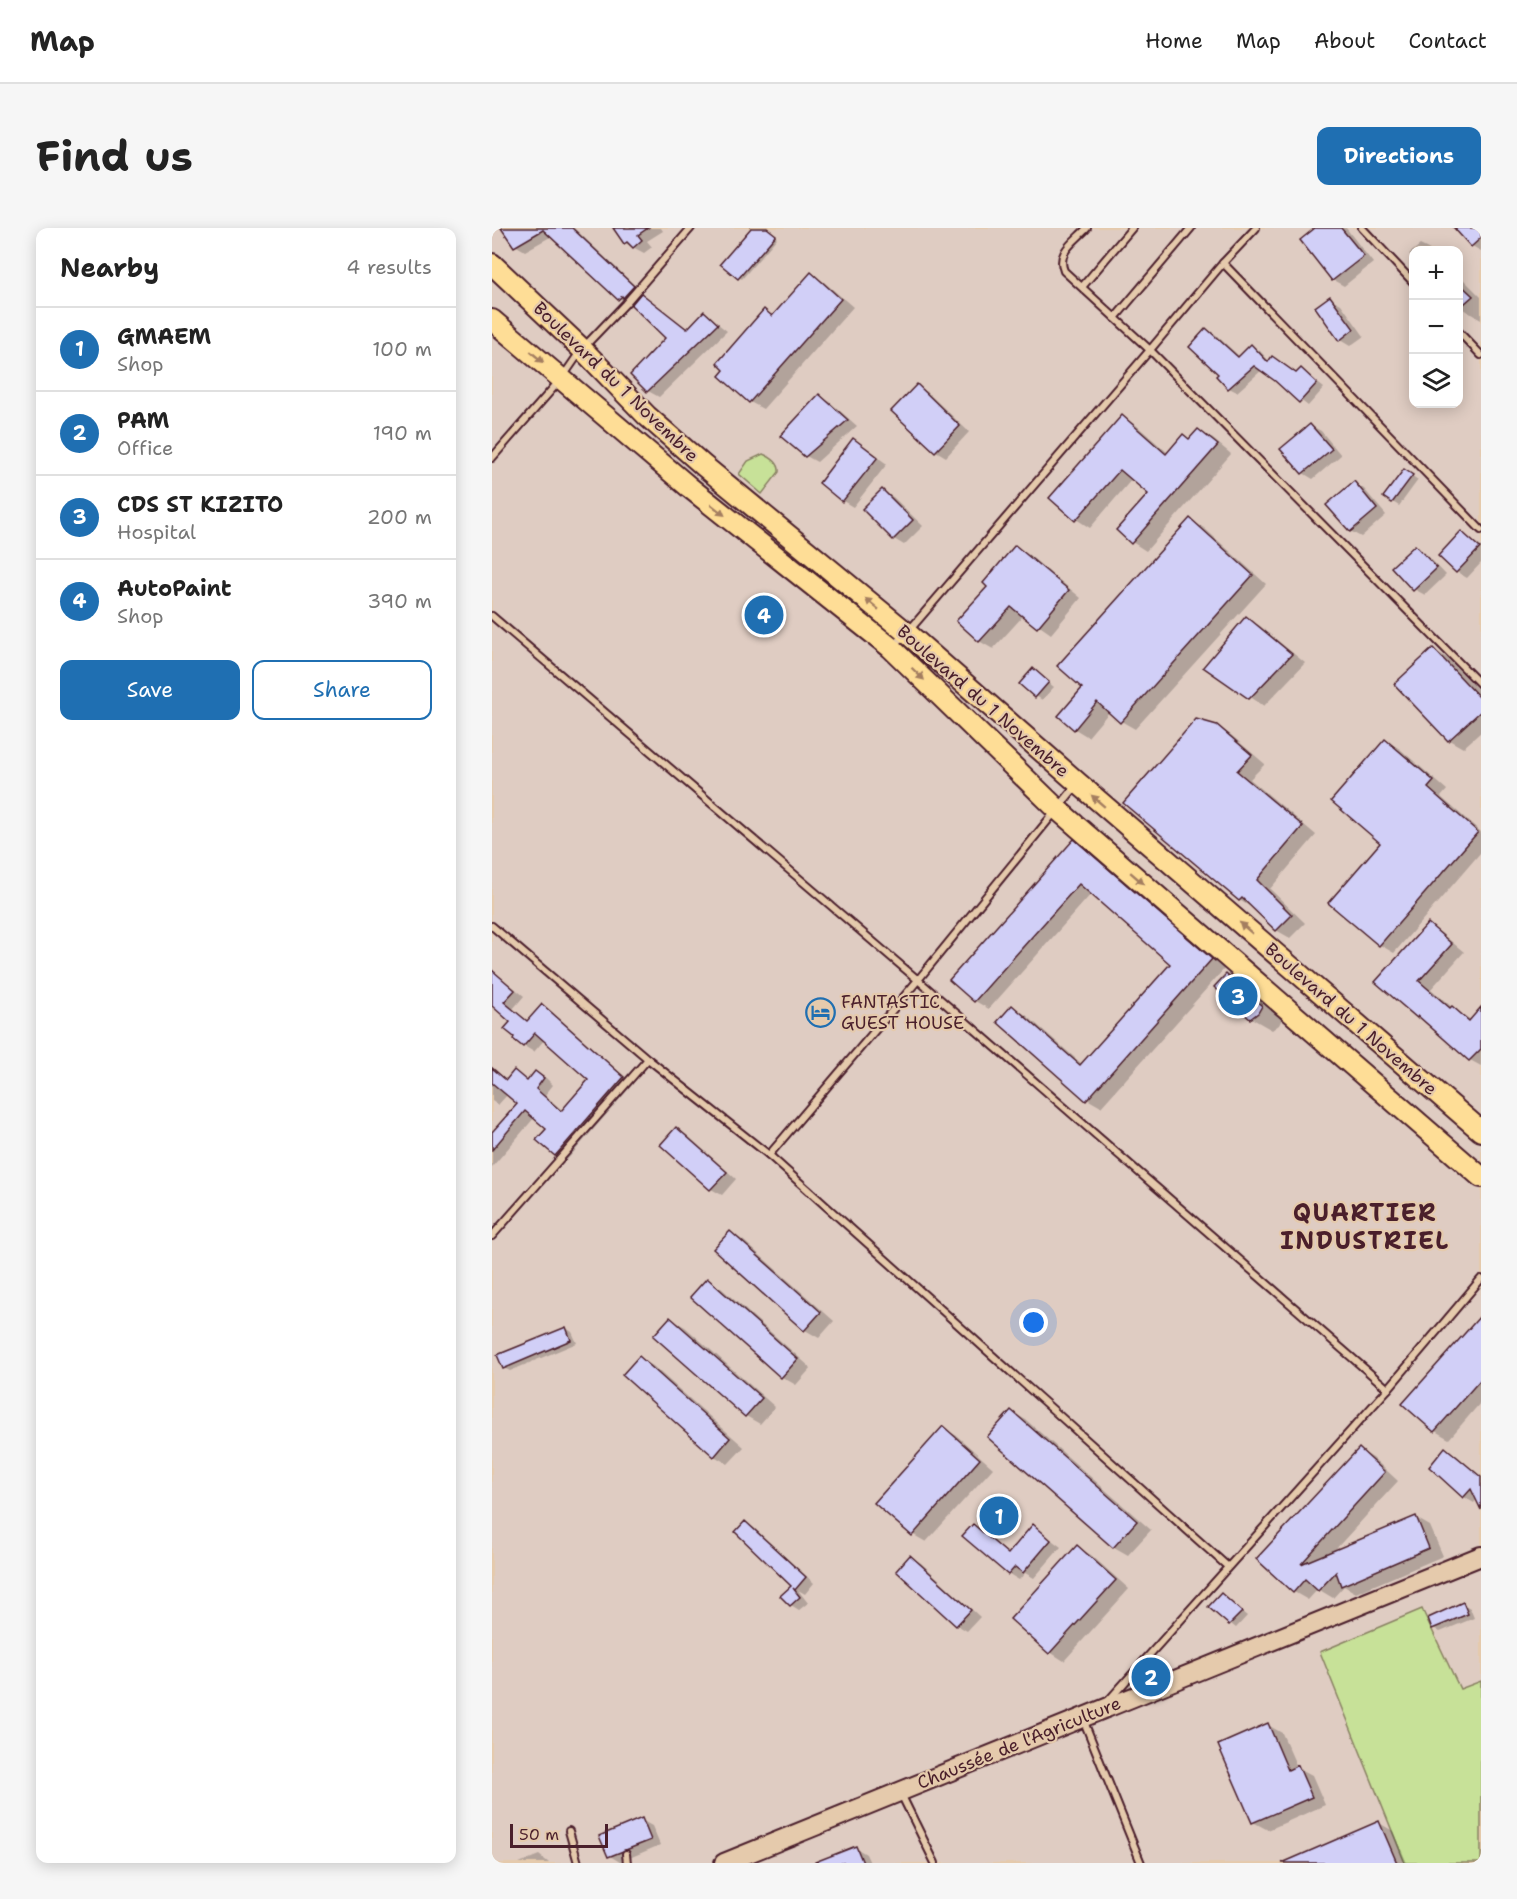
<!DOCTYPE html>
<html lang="en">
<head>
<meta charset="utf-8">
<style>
  :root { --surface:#fff; --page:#f6f6f6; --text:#222; --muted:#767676; --line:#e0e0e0; --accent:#1f6fb2 }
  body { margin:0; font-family:"Shantell Sans",sans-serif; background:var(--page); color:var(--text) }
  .controls { position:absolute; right:18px; top:18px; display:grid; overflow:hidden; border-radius:12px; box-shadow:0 3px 15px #0003 }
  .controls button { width:54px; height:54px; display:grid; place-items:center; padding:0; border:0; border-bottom:2px solid var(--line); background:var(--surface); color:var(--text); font:30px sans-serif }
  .scale { position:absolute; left:18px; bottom:15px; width:98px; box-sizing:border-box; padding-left:6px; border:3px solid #4a1f2b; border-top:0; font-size:16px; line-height:21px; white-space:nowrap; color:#4a1f2b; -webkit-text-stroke:4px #e5caac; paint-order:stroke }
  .you { position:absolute; left:542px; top:1095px; width:21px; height:21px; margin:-15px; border:4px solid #fff; border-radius:50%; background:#1a73e8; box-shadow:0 0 0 9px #1a73e833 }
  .badge { display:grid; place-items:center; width:39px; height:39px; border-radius:50%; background:var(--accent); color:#fff; font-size:20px; font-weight:700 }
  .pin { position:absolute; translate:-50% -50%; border:3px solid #fff; box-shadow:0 2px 6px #0006 }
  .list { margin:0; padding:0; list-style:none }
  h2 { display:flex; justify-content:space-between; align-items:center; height:78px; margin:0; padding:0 24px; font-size:26px }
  h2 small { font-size:20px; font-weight:400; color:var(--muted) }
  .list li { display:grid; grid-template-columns:39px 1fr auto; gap:18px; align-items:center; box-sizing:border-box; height:84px; padding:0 24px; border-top:2px solid var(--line) }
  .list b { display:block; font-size:22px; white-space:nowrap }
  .list p { margin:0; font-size:20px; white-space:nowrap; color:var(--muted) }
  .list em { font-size:20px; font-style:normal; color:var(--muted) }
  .actions { display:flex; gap:12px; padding:18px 24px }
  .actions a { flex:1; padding:14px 0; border:2px solid var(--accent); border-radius:12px; text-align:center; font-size:21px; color:var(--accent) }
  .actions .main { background:var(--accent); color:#fff }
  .icon { flex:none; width:33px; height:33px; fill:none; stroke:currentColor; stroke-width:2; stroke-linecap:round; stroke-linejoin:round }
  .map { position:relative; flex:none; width:989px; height:1635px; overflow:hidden; border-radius:12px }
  header { display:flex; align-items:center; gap:36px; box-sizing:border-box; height:84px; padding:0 30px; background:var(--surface); border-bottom:2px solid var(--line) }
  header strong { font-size:28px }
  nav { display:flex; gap:33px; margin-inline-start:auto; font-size:21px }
  .intro { display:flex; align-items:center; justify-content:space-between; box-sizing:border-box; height:144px; padding:0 36px }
  h1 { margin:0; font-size:42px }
  .button { padding:15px 27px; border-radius:12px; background:var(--accent); color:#fff; font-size:21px; font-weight:700 }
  main { display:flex; gap:36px; padding:0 36px }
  aside { flex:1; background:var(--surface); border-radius:12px; box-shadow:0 3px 15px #0003 }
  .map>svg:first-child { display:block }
  .built { fill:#dfccc2; fill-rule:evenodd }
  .green { fill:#c7e198; stroke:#888062; stroke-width:1.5 }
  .shadow { fill:#0003 }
  .building { fill:#d1cff7; stroke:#4a1f2b; stroke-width:1.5 }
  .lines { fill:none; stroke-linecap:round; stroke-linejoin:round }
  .lane-casing { stroke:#4a1f2b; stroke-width:10 }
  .secondary-casing { stroke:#4a1f2b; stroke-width:22 }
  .primary-casing { stroke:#4a1f2b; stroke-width:24 }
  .lane { stroke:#e5caac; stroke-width:6 }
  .secondary { stroke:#e5caac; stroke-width:18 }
  .primary { stroke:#fedd96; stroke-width:20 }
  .oneway { fill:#a47e60 }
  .labels { text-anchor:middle; stroke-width:4.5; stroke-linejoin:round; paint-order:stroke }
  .street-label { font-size:18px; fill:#4a1f2b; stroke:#e5caac }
  .poi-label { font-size:18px; fill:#4a1f2b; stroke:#e5caac; text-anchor:start }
  .district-label { font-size:24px; font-weight:bold; letter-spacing:1.5px; fill:#4a1f2b; stroke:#e5caac }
</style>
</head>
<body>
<header>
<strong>Map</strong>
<nav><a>Home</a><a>Map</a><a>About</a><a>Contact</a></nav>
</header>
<div class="intro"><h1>Find us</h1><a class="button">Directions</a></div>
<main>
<aside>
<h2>Nearby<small>4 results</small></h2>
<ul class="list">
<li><span class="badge">1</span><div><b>GMAEM</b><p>Shop</p></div><em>100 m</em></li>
<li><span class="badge">2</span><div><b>PAM</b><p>Office</p></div><em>190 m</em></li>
<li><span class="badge">3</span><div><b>CDS ST KIZITO</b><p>Hospital</p></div><em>200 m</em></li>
<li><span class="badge">4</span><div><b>AutoPaint</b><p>Shop</p></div><em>390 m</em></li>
</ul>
<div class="actions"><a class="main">Save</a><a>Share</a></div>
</aside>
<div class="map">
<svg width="989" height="1635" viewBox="0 0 989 1635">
  <rect width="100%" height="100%" fill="#e5caac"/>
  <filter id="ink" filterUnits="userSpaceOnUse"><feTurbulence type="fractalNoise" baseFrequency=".0167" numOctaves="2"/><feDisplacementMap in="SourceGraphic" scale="12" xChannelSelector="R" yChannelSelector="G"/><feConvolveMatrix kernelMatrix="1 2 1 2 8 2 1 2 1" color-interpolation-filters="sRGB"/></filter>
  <g filter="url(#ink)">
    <path class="built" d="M0 0H989V1453L968 1461 936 1390 828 1424 913 1635H0ZM922 22H966V176H922Z"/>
    <g class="green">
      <path d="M271 226C278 229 288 235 287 244L270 266 247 246 256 233Z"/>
      <polygon points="930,1381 968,1461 989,1453 989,1635 913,1635 828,1424"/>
    </g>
    <g class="shadow">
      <polygon points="11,0 82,0 151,65 149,67 197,102 212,85 235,103 167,169 156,163 140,147 175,110 146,72 144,70 137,76 127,70 60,8 33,23 23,17"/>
      <polygon points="124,0 169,0 171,3 155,13 160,19 152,25 133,15"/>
      <polygon points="261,0 274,0 285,10 250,51 247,49"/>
      <polygon points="826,0 854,0 881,35 852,58 841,52 810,12"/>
      <polygon points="964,0 989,0 989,23 980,18"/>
      <polygon points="928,17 938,22 922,22 922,30 917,26"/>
      <polygon points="319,46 332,54 361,79 271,181 258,174 273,83 282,88"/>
      <polygon points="966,46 989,69 989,92 966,78"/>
      <polygon points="838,70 849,76 872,108 858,118 848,112"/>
      <polygon points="715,101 723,106 748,129 760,118 768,123 778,134 805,146 809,142 832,160 816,178 770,142 745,164 737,160 728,146"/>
      <polygon points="425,158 435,164 477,204 454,229 444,223"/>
      <polygon points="327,168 338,174 365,198 325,234 314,228 290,207"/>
      <polygon points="630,189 644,197 676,225 698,212 707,203 721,211 739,226 654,323 640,314 658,266 640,251 598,300 584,291"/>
      <polygon points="818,197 829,203 849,227 821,251 811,245"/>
      <polygon points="362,212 395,236 361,279 351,273"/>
      <polygon points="919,247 926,252 907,278 893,269"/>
      <polygon points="862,255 872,261 894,287 869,309 858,303"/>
      <polygon points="390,263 401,269 431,298 412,317 402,311 372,281"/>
      <polygon points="698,292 712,300 774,356 643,501 629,493 618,483 596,509 583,501 592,460"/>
      <polygon points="970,305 989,319 989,335 975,350 965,344"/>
      <polygon points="524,319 537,327 589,370 559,406 532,387 501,421 487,413 498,359"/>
      <polygon points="923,319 933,325 954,347 933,367 922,361"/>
      <polygon points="754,390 768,398 813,435 772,478 713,439"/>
      <polygon points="941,421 955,430 989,465 989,504 971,520 957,512 904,456"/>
      <polygon points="541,442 562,459 550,472 544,468"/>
      <polygon points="725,498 739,507 773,536 758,551 824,607 778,661 813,695 798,710 784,702 761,680 747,672"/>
      <polygon points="894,513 908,521 955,562 949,569 989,604 989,624 902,725 888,717"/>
      <polygon points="582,613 596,621 733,740 609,879 595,871 520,779 534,787 591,837 681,736 600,665 497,781 483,773 459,752"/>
      <polygon points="936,697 949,705 972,724 939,761 961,780 979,792 989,781 989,838 978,832 938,796 925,789 886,754"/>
      <polygon points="0,742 32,768 21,781 37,794 50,778 60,784 141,856 74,933 46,912 56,901 43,889 0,939 0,907 27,876 16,866 6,877 0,873 0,839 15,852 22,844 36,853 44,845 54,850 61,857 53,867 71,883 98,851 53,811 42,824 32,818 15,801 21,793 0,778"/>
      <polygon points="735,748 756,760 790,791 787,797 780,802 759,790"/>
      <polygon points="185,901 195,907 244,951 230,967 219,961 170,917"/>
      <polygon points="238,1004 252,1013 342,1093 327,1110 313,1102 223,1021"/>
      <polygon points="215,1052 229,1060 319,1140 304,1157 290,1149 200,1069"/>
      <polygon points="989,1090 989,1174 957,1211 943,1203"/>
      <polygon points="179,1091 193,1099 283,1179 268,1196 254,1188 164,1108"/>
      <polygon points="74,1100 80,1104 85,1115 18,1143 12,1140"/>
      <polygon points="147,1130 161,1138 252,1219 236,1236 222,1228"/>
      <polygon points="520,1184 534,1192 659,1302 636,1327 622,1319 497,1209"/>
      <polygon points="451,1200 465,1208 501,1240 434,1314 420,1306"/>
      <polygon points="954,1221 964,1227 989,1248 989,1279 985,1271 982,1275 972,1269"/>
      <polygon points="867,1222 881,1230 906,1253 841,1324 924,1290 938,1298 951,1328 864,1365 852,1358 841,1370 826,1361 816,1372 802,1364 766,1331"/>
      <polygon points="253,1295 262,1300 322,1355 313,1366 306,1362 316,1375 307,1382 299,1377 301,1358"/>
      <polygon points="481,1298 491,1304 517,1326 541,1298 569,1319 542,1350 533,1345 527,1352 517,1346 472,1308"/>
      <polygon points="585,1319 599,1327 637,1361 572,1433 558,1424"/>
      <polygon points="419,1329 429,1335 488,1389 475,1403 465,1397"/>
      <polygon points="729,1367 755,1388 744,1400 718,1379"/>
      <polygon points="971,1376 978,1380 982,1390 948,1404 942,1400"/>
      <polygon points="776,1497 790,1505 805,1539 820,1547 833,1577 776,1602 761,1594"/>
      <polygon points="149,1592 160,1598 168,1617 128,1634 118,1628 109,1609"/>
      <polygon points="887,1595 901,1603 915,1635 794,1635"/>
      <polygon points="364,1620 374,1626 378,1635 325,1635"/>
      <polygon points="47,1627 57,1635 27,1635"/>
    </g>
    <g class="building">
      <polygon points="9,0 80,0 142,58 131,70 130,68 126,72 51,2 22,19"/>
      <polygon points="121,0 156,0 146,7 150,12 141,20 135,14 132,16"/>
      <polygon points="259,0 275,0 284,7 246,51 228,36"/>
      <polygon points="823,0 849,0 872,28 840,53 808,12"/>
      <polygon points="962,0 989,0 989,10 979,19"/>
      <polygon points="319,44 349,71 257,175 227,148 232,142 225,135 272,81 280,88"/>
      <polygon points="966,54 981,68 966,81"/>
      <polygon points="149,65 195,101 212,83 226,96 155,164 138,147 173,110 139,77"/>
      <polygon points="838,68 862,101 847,113 823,79"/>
      <polygon points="714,100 746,129 759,116 776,134 780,128 804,145 809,140 825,155 807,175 783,153 762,138 736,161 724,148 726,146 697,119"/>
      <polygon points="425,156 468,198 443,224 399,183"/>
      <polygon points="327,166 356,192 313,229 288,208"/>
      <polygon points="630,187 674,226 691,206 697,211 706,201 726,217 639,316 624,302 656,266 628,242 583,293 557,270"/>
      <polygon points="818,196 840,221 810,246 788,221"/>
      <polygon points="361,210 386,229 350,274 327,255"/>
      <polygon points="912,241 921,247 900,275 891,269"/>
      <polygon points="862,253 885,281 858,304 834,277"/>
      <polygon points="390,261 421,292 401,312 370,281"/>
      <polygon points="698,290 761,347 628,495 605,474 582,502 566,488 590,460 565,438"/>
      <polygon points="969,303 988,320 964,345 946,328"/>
      <polygon points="523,317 577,362 545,400 519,379 487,414 464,393 495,359 491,355"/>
      <polygon points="923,317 945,340 921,363 899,339"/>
      <polygon points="754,388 800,426 757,471 711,439"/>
      <polygon points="941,420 989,471 989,483 956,513 902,456"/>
      <polygon points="541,440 557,454 543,470 527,456"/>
      <polygon points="704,491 725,497 760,527 745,543 811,598 765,652 800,687 784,703 750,670 747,673 631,575"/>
      <polygon points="893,511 942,553 936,560 986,604 887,718 836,675 888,615 839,573"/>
      <polygon points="582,611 720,731 594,873 505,794 520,777 588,837 678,736 587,656 482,774 457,752"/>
      <polygon points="936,695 960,716 927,753 958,780 960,778 977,793 989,779 989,821 977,833 926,788 925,790 883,754"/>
      <polygon points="0,742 23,762 12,774 35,793 50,776 132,849 63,928 44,912 54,901 33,883 0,922 0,904 25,876 0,855 0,840 14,852 22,842 35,853 43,843 52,850 44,861 69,883 96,852 43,805 31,819 21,811 22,809 12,801 18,794 0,778"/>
      <polygon points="734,746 770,778 766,785 758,791 722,759"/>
      <polygon points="184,899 235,944 218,962 168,917"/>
      <polygon points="238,1003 329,1084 312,1103 221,1021"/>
      <polygon points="215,1050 306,1131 289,1150 198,1069"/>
      <polygon points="989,1087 989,1151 942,1204 910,1176"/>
      <polygon points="178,1089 270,1170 253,1189 161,1108"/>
      <polygon points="74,1099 79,1112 11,1141 5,1127"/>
      <polygon points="147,1128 238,1210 222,1229 130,1147"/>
      <polygon points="519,1182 645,1293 621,1320 495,1209"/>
      <polygon points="451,1198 488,1231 420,1308 382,1275"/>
      <polygon points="953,1219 989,1249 989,1282 979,1261 971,1270 937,1239"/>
      <polygon points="867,1220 893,1244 809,1336 924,1288 937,1320 849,1358 844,1344 826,1363 813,1351 801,1365 764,1331"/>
      <polygon points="253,1293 314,1349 303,1362 301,1360 308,1369 298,1378 288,1368 299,1358 243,1304"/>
      <polygon points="481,1296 516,1326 541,1296 559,1312 531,1345 523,1339 516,1347 470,1308"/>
      <polygon points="585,1317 624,1352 557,1426 518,1391"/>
      <polygon points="418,1327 479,1382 464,1398 404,1343"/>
      <polygon points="729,1365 750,1384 737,1397 716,1379"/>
      <polygon points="971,1374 976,1386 940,1401 936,1390"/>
      <polygon points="776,1495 796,1542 806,1537 820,1569 760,1595 726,1517"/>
      <polygon points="150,1590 159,1612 116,1629 107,1608"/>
      <polygon points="887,1593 905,1635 790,1635"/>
      <polygon points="364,1618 371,1635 323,1635 323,1634"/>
    </g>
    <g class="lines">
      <defs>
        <g id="lane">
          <path d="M595 0C582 14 564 24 572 43L658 122 989 457"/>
          <polyline points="870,0 922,55"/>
          <polyline points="731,35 989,302"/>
          <polyline points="590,59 640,0"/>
          <polyline points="623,90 699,0"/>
          <polyline points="966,103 989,127"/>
          <polyline points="0,230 70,150 90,121 133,76 199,0"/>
          <polyline points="0,388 426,752 896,1161"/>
          <polyline points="401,417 415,405 658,122 731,35 764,0"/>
          <polyline points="0,698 156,831 277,927 735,1338"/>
          <polyline points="277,927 426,752 584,558"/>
          <polyline points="0,1008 156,831"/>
          <polyline points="616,1473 896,1161 989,1051"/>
          <polyline points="591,1491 649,1635"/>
          <polyline points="409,1566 443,1635"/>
          <polyline points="77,1603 86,1635"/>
          <polyline points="134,1626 135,1635"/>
        </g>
        <polyline id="secondary" points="232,1635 989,1328"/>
        <g id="primary">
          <polyline points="0,36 90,121 155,188 212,238 415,405 586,555 989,903"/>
          <polyline points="0,92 197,259 398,419 565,581 989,949"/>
        </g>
      </defs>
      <use href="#lane" class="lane-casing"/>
      <use href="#secondary" class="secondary-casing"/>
      <use href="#primary" class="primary-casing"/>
      <use href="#lane" class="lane"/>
      <use href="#secondary" class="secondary"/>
      <use href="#primary" class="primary"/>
    </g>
    <defs><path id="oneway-solid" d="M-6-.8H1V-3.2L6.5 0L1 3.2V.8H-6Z" transform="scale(1.5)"/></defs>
    <g class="oneway">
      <use href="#oneway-solid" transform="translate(45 129) rotate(40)"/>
      <use href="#oneway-solid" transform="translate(226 282) rotate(38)"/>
      <use href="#oneway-solid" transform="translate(380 376) rotate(-140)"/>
      <use href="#oneway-solid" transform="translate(426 446) rotate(44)"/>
      <use href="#oneway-solid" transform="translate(606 573) rotate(-139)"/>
      <use href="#oneway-solid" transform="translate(645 650) rotate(41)"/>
      <use href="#oneway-solid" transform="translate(754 700) rotate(-139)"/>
    </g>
  </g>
  <defs>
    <symbol id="hotel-ring" viewBox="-11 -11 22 22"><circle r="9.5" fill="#e5caac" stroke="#1f6fb2" stroke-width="1.5"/><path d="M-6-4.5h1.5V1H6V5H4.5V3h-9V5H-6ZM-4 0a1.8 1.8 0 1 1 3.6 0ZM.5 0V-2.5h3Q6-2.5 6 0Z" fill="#1f6fb2"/></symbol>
  </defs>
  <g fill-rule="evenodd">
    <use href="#hotel-ring" x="312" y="768" width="33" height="33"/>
  </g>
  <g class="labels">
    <g class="street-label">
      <text transform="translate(124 154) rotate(44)" y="6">Boulevard du 1 Novembre</text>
      <text transform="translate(491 473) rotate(41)" y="6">Boulevard du 1 Novembre</text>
      <text transform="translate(859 791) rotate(41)" y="6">Boulevard du 1 Novembre</text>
      <text transform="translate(527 1515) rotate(-22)" y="6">Chaussée de l'Agriculture</text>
    </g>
    <g class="poi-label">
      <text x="349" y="780">FANTASTIC<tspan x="349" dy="21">GUEST HOUSE</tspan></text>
    </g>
    <g class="district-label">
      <text x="873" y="993">QUARTIER<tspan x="873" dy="28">INDUSTRIEL</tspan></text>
    </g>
  </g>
</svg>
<div class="controls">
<button>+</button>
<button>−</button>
<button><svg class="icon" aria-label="layers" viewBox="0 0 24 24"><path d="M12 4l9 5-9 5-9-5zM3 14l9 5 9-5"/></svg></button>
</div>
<div class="scale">50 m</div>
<div class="you"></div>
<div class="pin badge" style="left:507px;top:1288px">1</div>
<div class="pin badge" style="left:659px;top:1449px">2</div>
<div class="pin badge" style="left:746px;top:768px">3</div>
<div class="pin badge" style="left:272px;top:387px">4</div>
</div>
</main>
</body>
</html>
